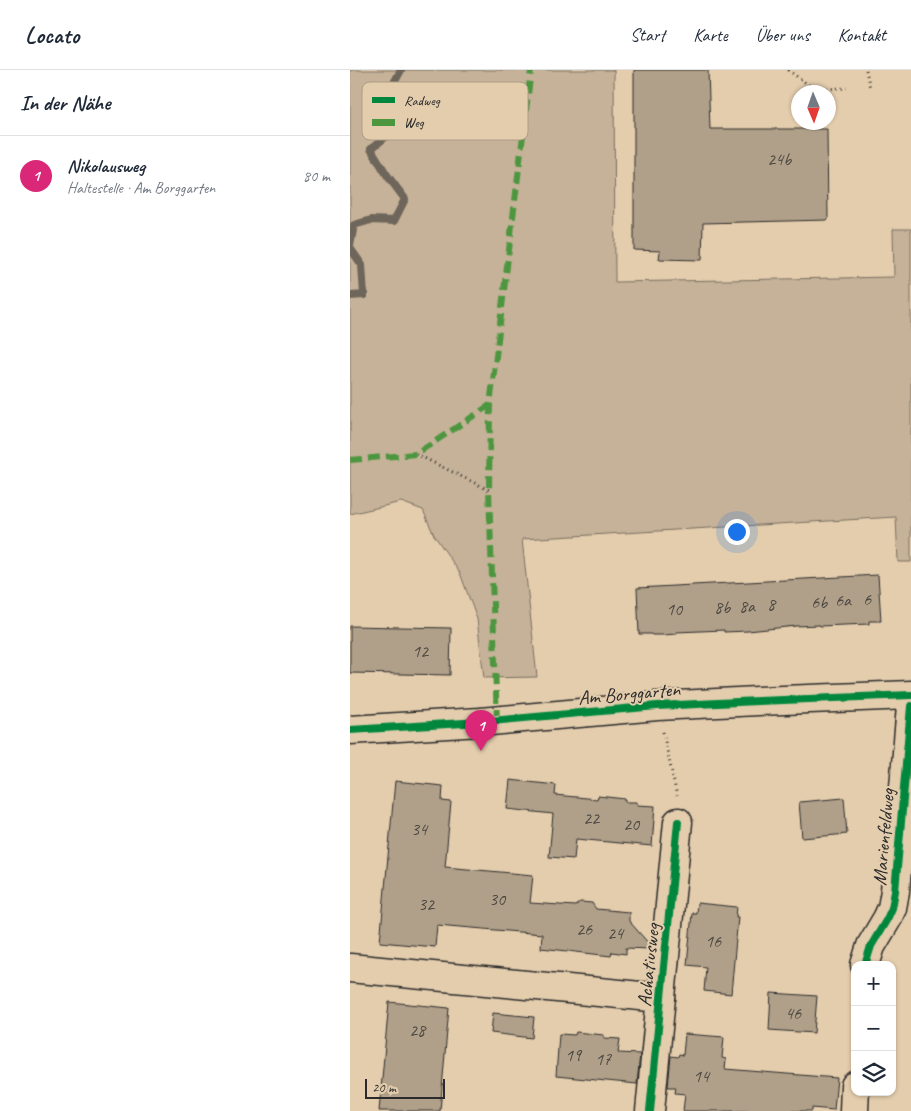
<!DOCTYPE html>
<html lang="de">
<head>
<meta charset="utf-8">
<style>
  :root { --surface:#fff; --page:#f6f6f7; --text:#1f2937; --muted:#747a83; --line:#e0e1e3; --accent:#db2777 }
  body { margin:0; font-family:Caveat,sans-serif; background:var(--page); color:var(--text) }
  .controls { position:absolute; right:15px; bottom:15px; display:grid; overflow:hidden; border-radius:10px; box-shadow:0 1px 4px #0004 }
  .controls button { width:45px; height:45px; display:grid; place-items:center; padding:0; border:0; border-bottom:1px solid var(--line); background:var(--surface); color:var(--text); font:25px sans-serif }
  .compass { position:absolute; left:441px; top:15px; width:45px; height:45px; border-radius:50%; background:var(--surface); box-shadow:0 1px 4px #0004; rotate:178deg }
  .scale { position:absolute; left:15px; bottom:12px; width:80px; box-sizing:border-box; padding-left:5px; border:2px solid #2b2b2b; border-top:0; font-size:14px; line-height:18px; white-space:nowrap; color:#2b2b2b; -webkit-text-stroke:4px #e4cdad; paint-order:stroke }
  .you { position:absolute; left:386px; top:461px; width:18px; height:18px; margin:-12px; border:4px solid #fff; border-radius:50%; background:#1a73e8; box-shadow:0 0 0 8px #1a73e833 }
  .badge { display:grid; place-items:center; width:32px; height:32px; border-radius:50%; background:var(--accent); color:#fff; font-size:16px; font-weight:700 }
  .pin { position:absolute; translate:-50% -41px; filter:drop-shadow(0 1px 2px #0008) }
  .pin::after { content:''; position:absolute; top:26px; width:18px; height:15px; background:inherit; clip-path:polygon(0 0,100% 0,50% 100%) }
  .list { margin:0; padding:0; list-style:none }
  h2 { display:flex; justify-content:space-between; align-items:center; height:65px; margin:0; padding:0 20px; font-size:21px }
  h2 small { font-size:16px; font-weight:400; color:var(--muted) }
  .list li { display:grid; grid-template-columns:32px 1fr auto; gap:15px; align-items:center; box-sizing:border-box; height:80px; padding:0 20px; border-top:1px solid var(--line) }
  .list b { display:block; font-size:19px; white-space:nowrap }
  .list p { margin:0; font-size:16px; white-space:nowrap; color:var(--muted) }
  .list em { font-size:16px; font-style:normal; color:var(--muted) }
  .icon { flex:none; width:28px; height:28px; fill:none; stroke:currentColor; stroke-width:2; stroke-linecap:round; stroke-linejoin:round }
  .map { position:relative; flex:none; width:561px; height:1041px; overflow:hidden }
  header { display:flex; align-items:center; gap:30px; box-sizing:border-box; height:70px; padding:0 25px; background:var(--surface); border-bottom:1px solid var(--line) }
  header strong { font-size:24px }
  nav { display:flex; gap:28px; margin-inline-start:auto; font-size:18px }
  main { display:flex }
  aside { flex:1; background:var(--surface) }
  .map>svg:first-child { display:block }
  .green { fill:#c6b298; stroke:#786e62 }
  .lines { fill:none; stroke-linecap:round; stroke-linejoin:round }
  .stream { stroke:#6e665a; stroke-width:8 }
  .building { fill:#b0a089; stroke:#2b2b2b }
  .minor-casing { stroke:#2b2b2b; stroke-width:31 }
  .path { stroke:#2b2b2b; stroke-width:3; stroke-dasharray:1 4; stroke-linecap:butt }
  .minor { stroke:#e4cdad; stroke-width:28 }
  .quiet { stroke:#4d9640; stroke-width:6; stroke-dasharray:12 6; stroke-linecap:butt }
  .cycleway-casing { stroke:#e4cdad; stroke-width:11 }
  .cycleway { stroke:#00873e; stroke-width:8 }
  .labels { text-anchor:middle; stroke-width:4; stroke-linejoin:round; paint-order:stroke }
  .number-label { font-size:18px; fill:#4c4842 }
  .street-label { font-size:20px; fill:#2b2b2b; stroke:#e4cdad }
  .key { fill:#e4cdad; stroke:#ac9c86; stroke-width:1 }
  .key-label { font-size:14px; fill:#2b2b2b }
</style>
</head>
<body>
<header>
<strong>Locato</strong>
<nav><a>Start</a><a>Karte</a><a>Über uns</a><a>Kontakt</a></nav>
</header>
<main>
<aside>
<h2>In der Nähe<small></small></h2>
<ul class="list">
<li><span class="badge">1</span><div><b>Nikolausweg</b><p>Haltestelle · Am Borggarten</p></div><em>80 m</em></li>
</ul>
</aside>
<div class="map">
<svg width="561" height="1041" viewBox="0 0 561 1041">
  <rect width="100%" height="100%" fill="#e4cdad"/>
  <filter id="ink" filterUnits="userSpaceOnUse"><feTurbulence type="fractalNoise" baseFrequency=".02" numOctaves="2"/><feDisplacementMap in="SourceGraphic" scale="10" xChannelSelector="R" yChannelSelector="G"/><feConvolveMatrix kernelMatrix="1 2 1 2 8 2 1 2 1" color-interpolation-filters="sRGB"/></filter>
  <g filter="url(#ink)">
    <polygon class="green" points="0,0 264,0 265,212 544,207 543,159 561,159 561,492 548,492 546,447 172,469 187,607 134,608 127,549 110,503 84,465 73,440 51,432 0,444"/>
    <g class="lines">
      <g class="stream">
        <polyline points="0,176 4,155 21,150 44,151 55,129 37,105 21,79 57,49 37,26 51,0"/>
        <polyline points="0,178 12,195 14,225 0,226"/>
      </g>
    </g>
    <g class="building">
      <polygon points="284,0 358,0 360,59 477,59 478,150 353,153 352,190 309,189 310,181 284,180"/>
      <polygon points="528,505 531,551 519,551 519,554 470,556 470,555 446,556 398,561 374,562 374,560 326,562 326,564 314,565 302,565 301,564 289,564 287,518"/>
      <polygon points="0,556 101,558 100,605 0,603"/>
      <polygon points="160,710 206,715 205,725 247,729 248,726 275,729 275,732 287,732 287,735 305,736 302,776 226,769 224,789 199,787 203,744 157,739"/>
      <polygon points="45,711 93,716 92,731 101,732 95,797 183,805 180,833 225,836 230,832 242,833 246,839 279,842 279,851 300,875 300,879 276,878 276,884 262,882 261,886 191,878 192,864 87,855 85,877 30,872"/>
      <polygon points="494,728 497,764 452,768 449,732"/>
      <polygon points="347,833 387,837 386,847 388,847 381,924 354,921 356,897 337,895 342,843 346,843"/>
      <polygon points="421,923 467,926 464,963 419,960"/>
      <polygon points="39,932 99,938 90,1041 29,1041"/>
      <polygon points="143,943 184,947 182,968 141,963"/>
      <polygon points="226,962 254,965 254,968 270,969 268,983 290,984 287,1014 206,1006 209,964 225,965"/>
      <polygon points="335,964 374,967 372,988 376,989 375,999 487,1008 484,1040 462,1038 462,1041 333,1041 335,1024 325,1023 326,1017 318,1017 321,986 328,987 329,984 333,985"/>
    </g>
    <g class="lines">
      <defs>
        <g id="minor">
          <polyline points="0,660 130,652 307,636 408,631 561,625"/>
          <polyline points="515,895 521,876 537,849 542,838 545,821 561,636"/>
          <polyline points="0,898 311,928"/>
          <polyline points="300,1041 328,752"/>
          <polyline points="504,1041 505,1016"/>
        </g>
      </defs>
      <use href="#minor" class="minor-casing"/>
      <g class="path">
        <polyline points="438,0 464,19 497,18"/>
        <polyline points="516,0 520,18"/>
        <polyline points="66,384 139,420"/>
        <polyline points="313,662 327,726"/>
      </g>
      <use href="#minor" class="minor"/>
      <g class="quiet">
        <polyline points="0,390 66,384 140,335"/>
        <polyline points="147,651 139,420 140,335 181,0"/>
      </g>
      <defs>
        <g id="cycleway">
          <polyline points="0,660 130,652 307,636 408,631 561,625"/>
          <polyline points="515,895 521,876 537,849 542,838 545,821 561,636"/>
          <polyline points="300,1041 328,752"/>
        </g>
      </defs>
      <use href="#cycleway" class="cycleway-casing"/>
      <use href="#cycleway" class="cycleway"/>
    </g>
  </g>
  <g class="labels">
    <g class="number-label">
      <text x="429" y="95">24b</text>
      <text x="517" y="535">6</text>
      <text x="493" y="536">6a</text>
      <text x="469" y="538">6b</text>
      <text x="421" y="540">8</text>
      <text x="397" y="542">8a</text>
      <text x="372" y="543">8b</text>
      <text x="324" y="545">10</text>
      <text x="70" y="587">12</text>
      <text x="241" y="754">22</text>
      <text x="281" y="760">20</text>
      <text x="69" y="765">34</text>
      <text x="147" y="835">30</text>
      <text x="76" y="840">32</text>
      <text x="234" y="865">26</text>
      <text x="265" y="869">24</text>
      <text x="363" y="877">16</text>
      <text x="443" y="949">46</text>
      <text x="67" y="966">28</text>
      <text x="223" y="991">19</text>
      <text x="253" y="995">17</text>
      <text x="351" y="1012">14</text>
    </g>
    <g class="street-label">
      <text transform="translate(279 623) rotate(-5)" y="7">Am Borggarten</text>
      <text transform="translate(533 767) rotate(-85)" y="7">Marienfeldweg</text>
      <text transform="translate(298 895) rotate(-84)" y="7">Achatiusweg</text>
    </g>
  </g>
  <rect x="12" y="12" width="166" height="58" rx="8" class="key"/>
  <rect x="22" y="27" width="23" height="6" fill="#00873e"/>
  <rect x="22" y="49" width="23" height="7" fill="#4d9640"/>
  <g class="key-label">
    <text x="54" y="35">Radweg</text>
    <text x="54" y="57">Weg</text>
  </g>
</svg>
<div class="controls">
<button>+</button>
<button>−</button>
<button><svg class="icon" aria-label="layers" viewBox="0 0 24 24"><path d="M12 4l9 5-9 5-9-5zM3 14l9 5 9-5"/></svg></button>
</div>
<svg class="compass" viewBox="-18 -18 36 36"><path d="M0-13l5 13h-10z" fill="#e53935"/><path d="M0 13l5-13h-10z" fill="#747a83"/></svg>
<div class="scale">20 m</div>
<div class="you"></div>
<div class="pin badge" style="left:131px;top:681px">1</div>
</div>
</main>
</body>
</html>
